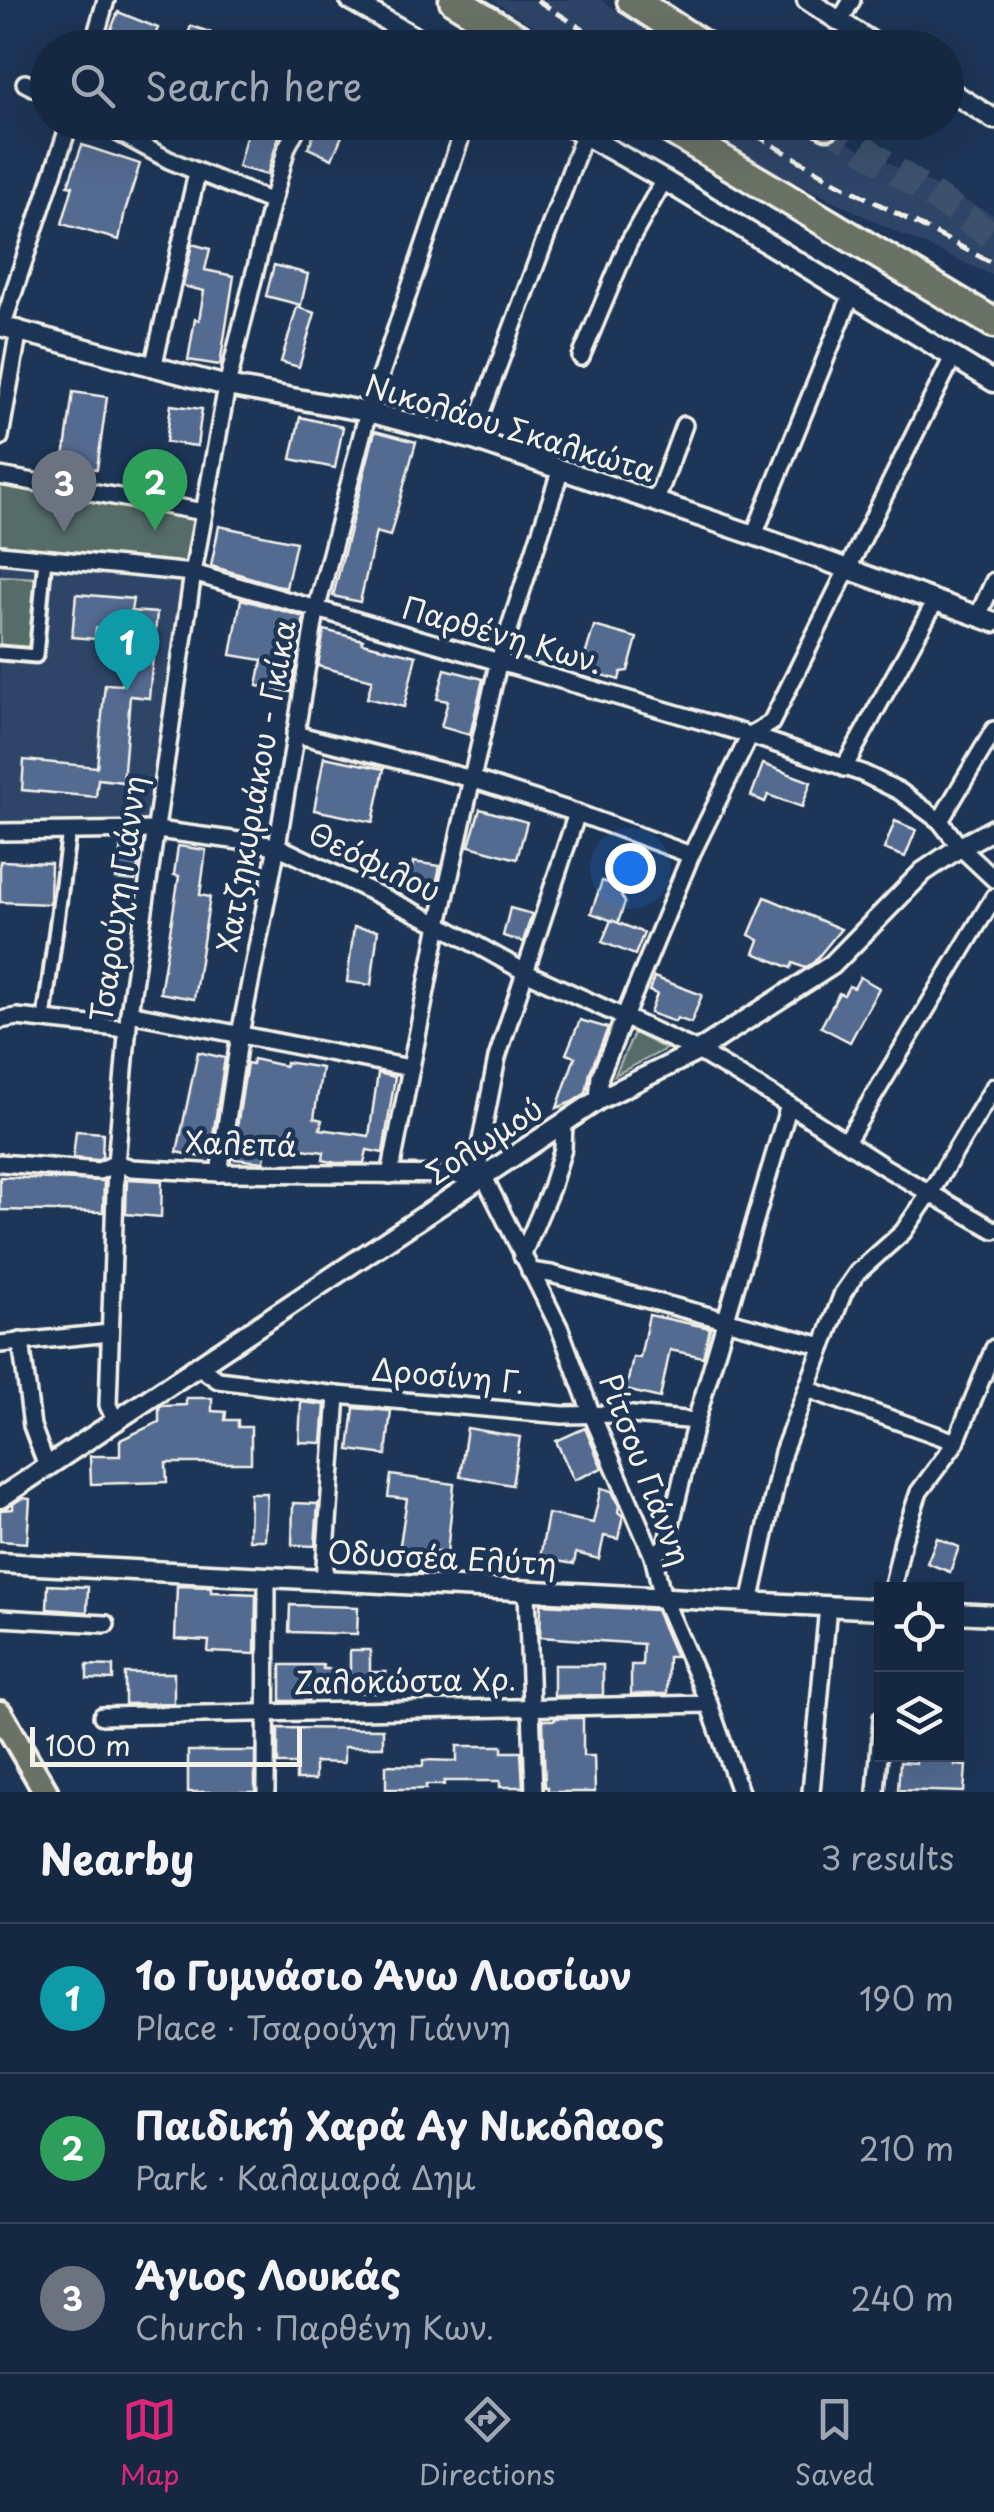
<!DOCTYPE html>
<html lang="en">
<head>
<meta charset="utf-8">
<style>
  :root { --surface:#162841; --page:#1f3048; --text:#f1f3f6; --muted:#9ea6b1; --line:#35445a; --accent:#db2777 }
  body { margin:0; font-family:"Playpen Sans",sans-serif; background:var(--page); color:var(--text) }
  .controls { position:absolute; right:30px; bottom:30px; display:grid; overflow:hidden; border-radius:0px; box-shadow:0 10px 40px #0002 }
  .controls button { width:90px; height:90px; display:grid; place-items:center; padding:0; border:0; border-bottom:2px solid var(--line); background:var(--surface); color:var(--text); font:50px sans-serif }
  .scale { position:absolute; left:30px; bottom:25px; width:272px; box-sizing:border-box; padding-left:10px; border:5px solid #f4f1e8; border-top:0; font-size:28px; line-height:35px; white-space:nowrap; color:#f4f1e8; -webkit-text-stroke:8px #1d3557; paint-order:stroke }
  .you { position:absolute; left:630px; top:868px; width:35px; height:35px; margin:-25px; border:8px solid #fff; border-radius:50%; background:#1a73e8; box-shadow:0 0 0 15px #1a73e833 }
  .badge { display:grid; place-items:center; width:65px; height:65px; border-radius:50%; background:var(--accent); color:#fff; font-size:32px; font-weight:700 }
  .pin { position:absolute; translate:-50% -82px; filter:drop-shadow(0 2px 5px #0008) }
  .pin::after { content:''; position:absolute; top:52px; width:35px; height:30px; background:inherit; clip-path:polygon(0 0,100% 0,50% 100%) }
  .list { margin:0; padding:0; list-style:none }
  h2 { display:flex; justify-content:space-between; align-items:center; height:130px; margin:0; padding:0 40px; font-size:42px }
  h2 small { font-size:32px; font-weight:400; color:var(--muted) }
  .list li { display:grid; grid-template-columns:65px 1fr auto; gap:30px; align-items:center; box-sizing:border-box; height:150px; padding:0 40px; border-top:2px solid var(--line) }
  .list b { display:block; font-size:38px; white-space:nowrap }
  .list p { margin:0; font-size:32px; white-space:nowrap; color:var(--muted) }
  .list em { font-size:32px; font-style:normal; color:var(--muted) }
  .icon { flex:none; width:55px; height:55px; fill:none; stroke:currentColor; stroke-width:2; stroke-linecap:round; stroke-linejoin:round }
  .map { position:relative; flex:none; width:994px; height:1792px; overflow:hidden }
  .search { position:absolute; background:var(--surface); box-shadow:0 10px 40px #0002; left:30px; right:30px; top:30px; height:110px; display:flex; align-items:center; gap:25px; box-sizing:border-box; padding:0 35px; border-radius:55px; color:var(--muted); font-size:38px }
  .sheet { height:580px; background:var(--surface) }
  nav { display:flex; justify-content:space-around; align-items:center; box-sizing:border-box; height:140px; border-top:2px solid var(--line); background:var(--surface); font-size:28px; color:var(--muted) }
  nav a { display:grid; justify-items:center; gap:5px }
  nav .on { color:var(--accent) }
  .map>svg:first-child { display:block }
  .built { fill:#2d4568 }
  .green { fill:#556c68; stroke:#a4aea8; stroke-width:2.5 }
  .building { fill:#536b91; stroke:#f4f1e8; stroke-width:2.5 }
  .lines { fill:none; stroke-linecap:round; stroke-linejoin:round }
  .motorway-tunnel { stroke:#3d516d; stroke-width:28; stroke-dasharray:28 14; stroke-linecap:butt }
  .pedestrian-casing { stroke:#f4f1e8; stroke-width:19 }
  .minor-casing { stroke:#f4f1e8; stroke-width:22 }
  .tertiary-casing { stroke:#f4f1e8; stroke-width:25 }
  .primary-casing { stroke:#f4f1e8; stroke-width:30 }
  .motorway-casing { stroke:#f4f1e8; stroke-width:35 }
  .pedestrian { stroke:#1d3557; stroke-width:11 }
  .minor { stroke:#1d3557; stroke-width:15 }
  .tertiary { stroke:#1d3557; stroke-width:18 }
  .primary { stroke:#6a7266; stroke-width:22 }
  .motorway { stroke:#6a7266; stroke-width:28 }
  .rail { stroke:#f4f1e8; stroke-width:5; stroke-dasharray:15 8; stroke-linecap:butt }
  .labels { text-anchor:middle; stroke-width:9; stroke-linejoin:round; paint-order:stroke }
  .street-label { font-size:30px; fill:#f4f1e8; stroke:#1d3557 }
</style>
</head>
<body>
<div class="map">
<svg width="994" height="1792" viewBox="0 0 994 1792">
  <rect width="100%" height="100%" fill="#1d3557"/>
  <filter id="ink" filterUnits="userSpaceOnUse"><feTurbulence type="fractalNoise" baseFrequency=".01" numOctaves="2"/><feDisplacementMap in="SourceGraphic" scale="20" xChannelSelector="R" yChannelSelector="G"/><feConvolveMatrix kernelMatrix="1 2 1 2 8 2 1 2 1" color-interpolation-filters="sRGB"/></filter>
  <g filter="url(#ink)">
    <g class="built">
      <polygon points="492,0 601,0 676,47 567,47"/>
      <polygon points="689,123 808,123 994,215 994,276 900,234 755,162"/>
      <polygon points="0,555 193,573 157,830 0,830"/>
    </g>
    <g class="green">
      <polygon points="0,476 204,512 193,573 0,554"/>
      <polygon points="0,576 36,578 31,651 0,649"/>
      <polygon points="634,1033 666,1049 615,1075"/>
    </g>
    <g class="building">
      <polygon points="118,12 158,28 150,48 114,48 105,44"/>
      <polygon points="191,26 210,32 205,48 183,48"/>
      <polygon points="250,122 283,122 267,175 238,167"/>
      <polygon points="319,122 348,122 332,159 308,148"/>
      <polygon points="82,145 140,164 125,211 119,240 62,224 73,186 68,185"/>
      <polygon points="192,244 210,249 205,270 234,276 220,365 188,360 195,319 199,320 204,291 183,286"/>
      <polygon points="274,265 308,274 301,305 266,296"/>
      <polygon points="297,307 315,313 299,367 281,362"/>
      <polygon points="73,392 107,397 97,469 63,465"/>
      <polygon points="171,405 202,409 197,446 166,442"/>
      <polygon points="300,417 343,427 335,468 291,459"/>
      <polygon points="375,431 416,442 390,536 376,532 360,602 333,596"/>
      <polygon points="219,526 296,542 286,588 211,566"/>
      <polygon points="76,594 133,599 131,611 157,613 149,698 130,696 123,782 98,779 96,797 22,790 24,760 97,767 105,684 122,685 127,631 96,628 95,639 72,637"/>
      <polygon points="241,599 304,617 291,692 257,686 262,660 231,655"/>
      <polygon points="594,626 637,638 628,671 621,672 619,680 581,669"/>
      <polygon points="324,630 363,640 362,643 416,656 404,707 367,698 372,680 318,666"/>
      <polygon points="445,669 483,679 470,735 441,727 448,701 437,699"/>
      <polygon points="324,757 384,769 373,822 314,810"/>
      <polygon points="763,764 811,782 802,807 768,795 765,802 751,796"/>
      <polygon points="480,809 527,822 517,859 469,846"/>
      <polygon points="895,821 916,830 905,857 884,849"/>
      <polygon points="121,844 142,846 135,881 116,879"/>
      <polygon points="178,846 206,850 200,895 210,897 194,999 160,993 179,876 174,875"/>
      <polygon points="0,861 51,863 50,904 0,902"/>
      <polygon points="413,862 440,866 434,894 409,890"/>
      <polygon points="602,881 623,888 621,895 625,902 618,923 591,913"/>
      <polygon points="765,897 841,929 814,962 805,968 793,963 791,968 754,953 759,940 749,935"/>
      <polygon points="510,908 532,914 523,942 503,936"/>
      <polygon points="611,920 644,933 635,955 602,942"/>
      <polygon points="354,927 378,930 371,985 347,982"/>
      <polygon points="654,977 702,995 691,1023 677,1018 675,1022 650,1013 657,994 649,991"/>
      <polygon points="860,977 879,988 850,1042 821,1027 839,993 844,995 849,986 854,988"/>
      <polygon points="580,1020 608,1028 590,1072 586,1093 572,1102 557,1108 575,1057 566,1054"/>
      <polygon points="198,1052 225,1058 210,1155 206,1154 206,1158 177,1152"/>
      <polygon points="253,1059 285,1066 286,1062 322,1068 314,1118 322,1120 320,1129 369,1136 378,1073 395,1077 383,1153 367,1150 364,1163 336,1163 323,1160 324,1152 267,1144 264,1162 232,1159 247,1063 252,1064"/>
      <polygon points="76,1131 103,1133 102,1157 97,1160 73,1158"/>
      <polygon points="0,1177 104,1181 103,1212 0,1210"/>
      <polygon points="130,1179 162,1181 161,1217 126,1214 127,1180"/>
      <polygon points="649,1315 710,1328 703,1357 670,1350 660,1398 626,1390 633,1357 640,1358"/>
      <polygon points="186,1398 212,1398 212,1411 226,1412 225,1420 238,1420 238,1427 251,1427 251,1463 166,1463 167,1482 91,1484 90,1456 120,1456 120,1440 159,1422 159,1407 161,1406 186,1405"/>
      <polygon points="301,1402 325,1405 322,1443 299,1442"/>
      <polygon points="354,1408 391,1411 386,1455 349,1450"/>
      <polygon points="467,1428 520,1437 512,1485 460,1476"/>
      <polygon points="585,1428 602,1468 574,1480 556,1441"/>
      <polygon points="391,1475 454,1484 447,1553 435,1551 431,1573 418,1572 421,1554 399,1551 407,1499 388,1497"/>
      <polygon points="601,1488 612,1491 619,1506 618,1512 623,1516 618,1539 604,1536 599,1559 576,1553 574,1564 540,1558 548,1514 593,1523"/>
      <polygon points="250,1493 267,1493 265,1540 249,1540"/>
      <polygon points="22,1498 30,1499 27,1543 0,1541 0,1510 13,1509 13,1504"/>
      <polygon points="293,1503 318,1504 315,1546 292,1545"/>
      <polygon points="937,1538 959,1547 950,1572 927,1563"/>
      <polygon points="48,1585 88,1587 87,1612 47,1609"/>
      <polygon points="177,1586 211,1587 211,1592 256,1594 255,1654 208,1652 209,1641 175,1639"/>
      <polygon points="541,1604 656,1610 676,1657 668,1657 667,1694 631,1694 631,1665 642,1665 643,1644 540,1637"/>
      <polygon points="290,1605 358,1607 357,1634 289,1632"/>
      <polygon points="350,1650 370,1650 370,1672 386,1672 386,1689 376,1689 376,1693 309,1692 309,1701 281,1701 281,1665 323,1665 323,1669 350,1669"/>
      <polygon points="87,1665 113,1666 113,1680 87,1679"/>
      <polygon points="554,1665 603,1665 603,1695 554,1696"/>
      <polygon points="125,1673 174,1673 174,1703 125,1704"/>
      <polygon points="555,1718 583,1718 583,1756 594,1756 595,1792 548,1792 548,1787 545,1787 543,1720 555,1720"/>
      <polygon points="278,1728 383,1729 383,1747 344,1747 344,1763 315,1762 315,1780 296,1780 296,1764 278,1764"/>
      <polygon points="457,1746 502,1746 502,1752 521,1752 523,1787 500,1787 500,1781 444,1781 444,1785 426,1785 426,1789 386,1789 386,1765 423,1766 423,1760 457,1761"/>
      <rect x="188" y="1751" width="67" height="41"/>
      <polygon points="916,1754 956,1754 955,1765 966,1766 964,1792 898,1790 900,1762 916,1763"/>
    </g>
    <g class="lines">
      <polyline class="motorway-tunnel" points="827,124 994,237"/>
      <defs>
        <g id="pedestrian">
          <polyline points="0,653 36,656 45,558"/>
          <polyline points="44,1019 69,831"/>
        </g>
        <g id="minor">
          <polyline points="840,21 852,0"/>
          <polyline points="92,48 106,0"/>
          <polyline points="25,83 48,95"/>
          <polyline points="99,122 169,160 272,202"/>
          <polyline points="2,327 70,122"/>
          <polyline points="581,357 628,244 664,180"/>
          <polyline points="153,368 197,173"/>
          <polyline points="0,437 19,329"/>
          <polyline points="471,439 584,135"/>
          <polyline points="0,476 204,512"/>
          <polyline points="656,501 684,425"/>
          <polyline points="754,535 851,296"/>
          <polyline points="0,554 193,573 750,735 862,773 899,791 940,821 960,847 994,879"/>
          <polyline points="978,616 994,581"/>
          <polyline points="295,734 472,779 577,813 691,855"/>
          <polyline points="844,768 936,600"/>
          <polyline points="577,813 497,1058 478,1156 483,1175 560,1329 592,1415 653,1556 663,1598 709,1704 740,1792"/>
          <polyline points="940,821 994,730"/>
          <polyline points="0,832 157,830 277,846 439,924 525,972 698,1051 789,1105 886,1168 994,1230"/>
          <polyline points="129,1013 410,1068"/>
          <polyline points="0,1020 17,1017 127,1029"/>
          <polyline points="598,1100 600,1076 691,855 750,735 771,723 953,357"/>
          <polyline points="846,1142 994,897"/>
          <polyline points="0,1163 99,1171 116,1163 132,1168 219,1173 483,1175"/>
          <polyline points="219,1173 240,1034 277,846 316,611 368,412 466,122"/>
          <polyline points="390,1175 439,924 498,664 561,469"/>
          <polyline points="522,1256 551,1188 563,1149 564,1123"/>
          <polyline points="530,1271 551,1274 823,1346"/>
          <polyline points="21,1341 32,1426 47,1467"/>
          <polyline points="0,1344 110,1333"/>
          <polyline points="199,1367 218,1380 337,1395 563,1415 622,1414 696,1421"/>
          <polyline points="807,1389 956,1442"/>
          <polyline points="116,1422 108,1405 116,1163 129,1013 193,573 227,386 272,202 287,147 300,122"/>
          <polyline points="653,1556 666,1545 696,1421 789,1105"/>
          <polyline points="324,1580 337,1395"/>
          <polyline points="892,1590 903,1540 919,1492 956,1442 994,1348"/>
          <polyline points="527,1591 534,1792"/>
          <polyline points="750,1603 783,1452 843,1293 857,1273 903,1232 930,1193 994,1087"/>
          <polyline points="0,1618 106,1624"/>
          <polyline points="102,1716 709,1704"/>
          <polyline points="266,1792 267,1577"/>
          <polyline points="811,1792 828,1606"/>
          <polyline points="876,1792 882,1718"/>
        </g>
        <g id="tertiary">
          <polyline points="350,0 434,48"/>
          <polyline points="807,0 881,48"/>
          <polyline points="946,89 994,119"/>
          <polyline points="562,122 664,180 994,382"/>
          <polyline points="0,326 227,386 368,412 471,439 754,535 994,622"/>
          <polyline points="0,1498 598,1100 698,1051 832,965 923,872 960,847 994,829"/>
          <polyline points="0,1563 882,1609"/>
          <polyline points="956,1613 994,1615"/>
        </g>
        <polyline id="primary" points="0,1713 46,1792"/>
        <g id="motorway">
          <polyline points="454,0 533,48"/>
          <polyline points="632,0 706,48"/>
          <polyline points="659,122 994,323"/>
          <polyline points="824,122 827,124"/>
        </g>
      </defs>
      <use href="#pedestrian" class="pedestrian-casing"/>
      <use href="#minor" class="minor-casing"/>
      <use href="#tertiary" class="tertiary-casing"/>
      <use href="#primary" class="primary-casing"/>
      <use href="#motorway" class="motorway-casing"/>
      <use href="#pedestrian" class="pedestrian"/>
      <use href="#minor" class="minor"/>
      <use href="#tertiary" class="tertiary"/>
      <use href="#primary" class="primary"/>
      <use href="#motorway" class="motorway"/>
      <g class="rail">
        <polyline points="537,0 612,48"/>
        <polyline points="734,122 836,182 994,264"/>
      </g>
    </g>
  </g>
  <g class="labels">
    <g class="street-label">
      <text transform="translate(510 429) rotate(17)" y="10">Νικολάου Σκαλκώτα</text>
      <text transform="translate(502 636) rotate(16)" y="10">Παρθένη Κων.</text>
      <text transform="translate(257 786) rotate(-80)" y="10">Χατζηκυριάκου - Γκίκα</text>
      <text transform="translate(374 863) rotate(26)" y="10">Θεόφιλου</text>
      <text transform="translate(119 899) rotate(-82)" y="10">Τσαρούχη Γιάννη</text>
      <text transform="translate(485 1142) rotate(-33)" y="10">Σολωμού</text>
      <text transform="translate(241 1145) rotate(2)" y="10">Χαλεπά</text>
      <text transform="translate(448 1377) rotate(5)" y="10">Δροσίνη Γ.</text>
      <text transform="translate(644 1470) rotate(69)" y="10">Ρίτσου Γιάννη</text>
      <text transform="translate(442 1559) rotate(3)" y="10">Οδυσσέα Ελύτη</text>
      <text transform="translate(405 1682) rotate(-1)" y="10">Ζαλοκώστα Χρ.</text>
    </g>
  </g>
</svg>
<div class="controls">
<button><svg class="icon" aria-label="locate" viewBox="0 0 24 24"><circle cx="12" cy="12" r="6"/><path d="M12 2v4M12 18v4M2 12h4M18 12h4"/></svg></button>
<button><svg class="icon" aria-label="layers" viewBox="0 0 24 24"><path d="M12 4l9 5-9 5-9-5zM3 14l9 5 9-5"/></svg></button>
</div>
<div class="scale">100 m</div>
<div class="you"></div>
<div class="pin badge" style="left:127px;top:691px;background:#0f9aa8">1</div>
<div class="pin badge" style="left:155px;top:531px;background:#2e9e5b">2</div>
<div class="pin badge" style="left:64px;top:532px;background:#6b7280">3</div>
<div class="search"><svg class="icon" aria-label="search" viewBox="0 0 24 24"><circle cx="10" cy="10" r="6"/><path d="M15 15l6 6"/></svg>Search here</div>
</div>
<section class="sheet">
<h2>Nearby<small>3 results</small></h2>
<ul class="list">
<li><span class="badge" style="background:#0f9aa8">1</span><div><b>1ο Γυμνάσιο Άνω Λιοσίων</b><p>Place · Τσαρούχη Γιάννη</p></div><em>190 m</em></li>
<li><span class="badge" style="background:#2e9e5b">2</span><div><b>Παιδική Χαρά Αγ Νικόλαος</b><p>Park · Καλαμαρά Δημ</p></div><em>210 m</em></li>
<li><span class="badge" style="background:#6b7280">3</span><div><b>Άγιος Λουκάς</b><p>Church · Παρθένη Κων.</p></div><em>240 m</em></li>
</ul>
</section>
<nav>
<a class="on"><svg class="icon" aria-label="map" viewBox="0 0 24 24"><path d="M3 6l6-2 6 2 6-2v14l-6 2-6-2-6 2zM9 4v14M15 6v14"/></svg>Map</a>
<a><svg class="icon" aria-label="directions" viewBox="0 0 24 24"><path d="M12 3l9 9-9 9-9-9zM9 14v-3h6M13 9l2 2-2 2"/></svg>Directions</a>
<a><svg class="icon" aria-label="saved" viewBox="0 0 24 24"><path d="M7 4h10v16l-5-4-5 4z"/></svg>Saved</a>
</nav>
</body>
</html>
